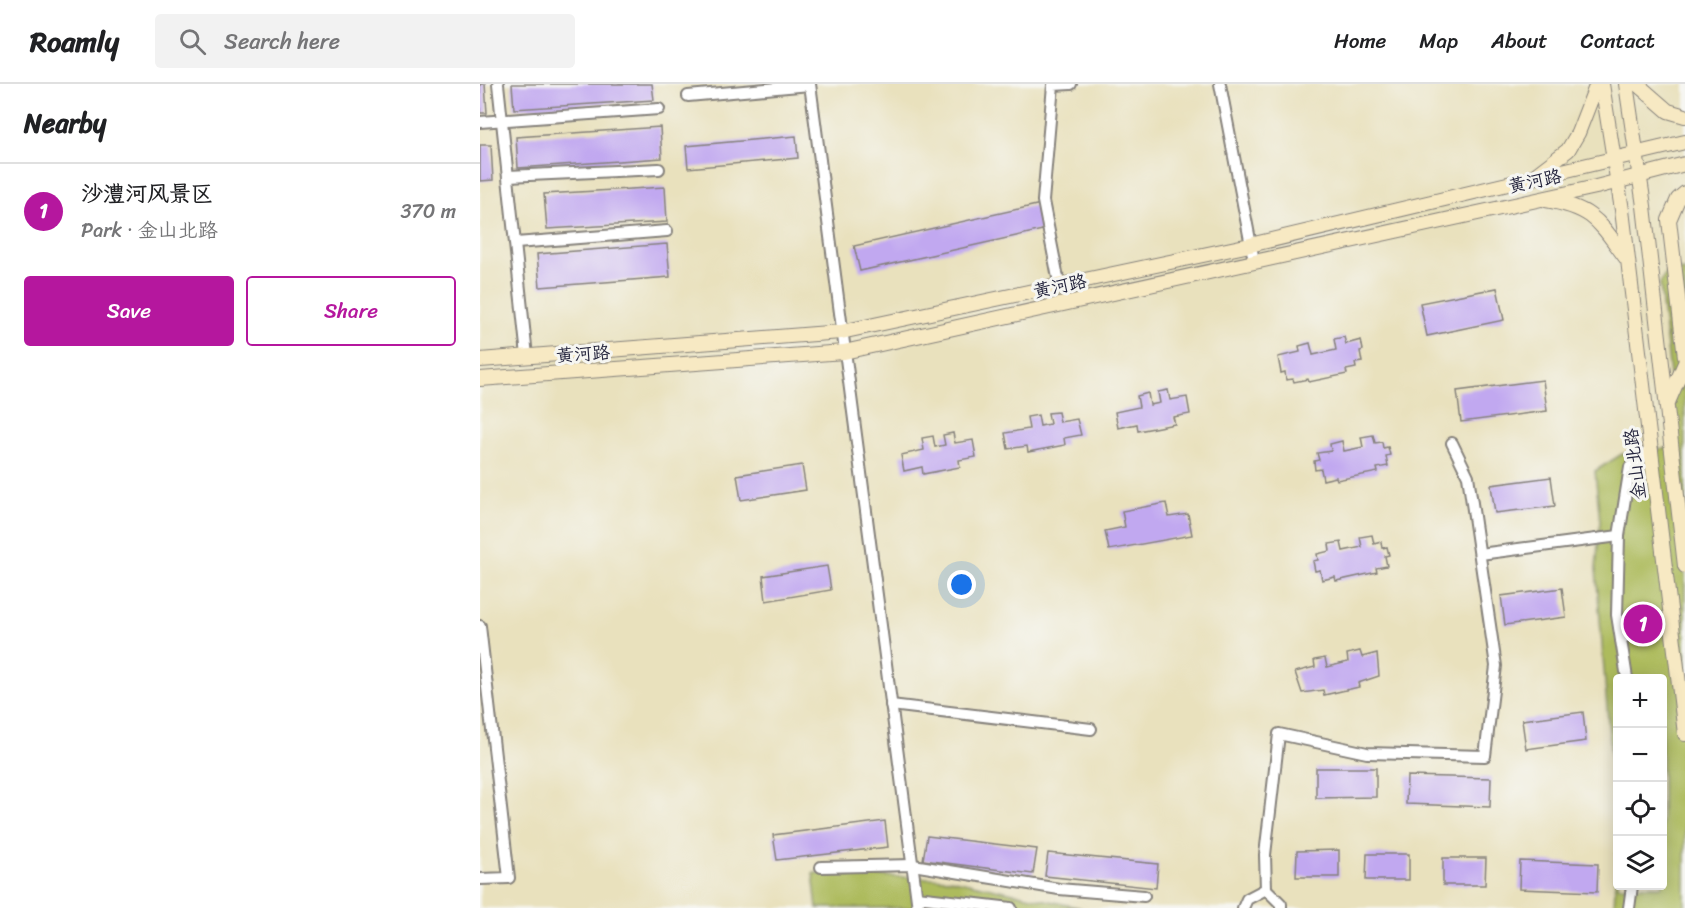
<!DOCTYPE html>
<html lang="en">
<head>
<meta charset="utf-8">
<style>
  :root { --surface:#fff; --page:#f2f2f2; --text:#202124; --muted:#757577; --line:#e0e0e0; --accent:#b5179e }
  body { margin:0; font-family:Sriracha,"LXGW WenKai TC",sans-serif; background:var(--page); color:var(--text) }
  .controls { position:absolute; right:18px; bottom:18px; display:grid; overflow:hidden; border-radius:6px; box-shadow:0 3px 15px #0003 }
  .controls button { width:54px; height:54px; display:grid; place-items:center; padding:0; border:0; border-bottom:2px solid var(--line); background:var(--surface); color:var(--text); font:30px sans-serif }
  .you { position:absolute; left:482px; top:501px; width:21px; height:21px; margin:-15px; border:4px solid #fff; border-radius:50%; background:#1a73e8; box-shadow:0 0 0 9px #1a73e833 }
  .badge { display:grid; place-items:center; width:39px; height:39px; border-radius:50%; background:var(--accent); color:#fff; font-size:20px; font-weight:700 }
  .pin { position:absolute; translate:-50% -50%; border:3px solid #fff; box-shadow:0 2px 6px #0006 }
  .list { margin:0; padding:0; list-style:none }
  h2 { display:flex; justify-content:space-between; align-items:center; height:78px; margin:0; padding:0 24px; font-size:26px }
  h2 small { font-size:20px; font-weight:400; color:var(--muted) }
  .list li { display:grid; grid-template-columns:39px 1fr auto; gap:18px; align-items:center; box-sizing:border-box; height:96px; padding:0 24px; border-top:2px solid var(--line) }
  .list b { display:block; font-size:22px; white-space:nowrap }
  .list p { margin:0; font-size:20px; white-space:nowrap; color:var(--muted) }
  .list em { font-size:20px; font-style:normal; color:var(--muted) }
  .actions { display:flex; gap:12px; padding:18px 24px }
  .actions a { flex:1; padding:14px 0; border:2px solid var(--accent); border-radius:6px; text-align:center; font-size:21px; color:var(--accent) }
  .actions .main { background:var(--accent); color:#fff }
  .icon { flex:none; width:33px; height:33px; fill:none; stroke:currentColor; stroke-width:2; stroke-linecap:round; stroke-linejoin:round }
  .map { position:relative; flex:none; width:1205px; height:824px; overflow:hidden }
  header { display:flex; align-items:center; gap:36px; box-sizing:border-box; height:84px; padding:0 30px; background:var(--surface); border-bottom:2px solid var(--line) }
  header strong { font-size:28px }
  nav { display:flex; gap:33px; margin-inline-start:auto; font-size:21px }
  .search { width:420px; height:54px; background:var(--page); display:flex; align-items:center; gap:15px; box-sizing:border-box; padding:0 21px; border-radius:6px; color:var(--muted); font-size:22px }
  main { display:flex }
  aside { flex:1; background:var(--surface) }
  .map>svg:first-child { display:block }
  .green { fill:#adbb5d; stroke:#686e4c; stroke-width:1.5 }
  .building { fill:#c1a8f0 }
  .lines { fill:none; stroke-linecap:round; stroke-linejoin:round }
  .street-casing { stroke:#86827c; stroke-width:14 }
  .secondary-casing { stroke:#86827c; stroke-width:16 }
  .street { stroke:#fff; stroke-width:10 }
  .secondary { stroke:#f7e9c3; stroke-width:14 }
  .labels { text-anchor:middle; stroke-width:6; stroke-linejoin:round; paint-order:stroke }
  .street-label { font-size:18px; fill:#22223b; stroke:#f6f6f2 }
</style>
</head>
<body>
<header>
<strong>Roamly</strong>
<div class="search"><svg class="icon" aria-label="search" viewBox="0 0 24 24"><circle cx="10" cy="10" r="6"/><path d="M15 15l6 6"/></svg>Search here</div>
<nav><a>Home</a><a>Map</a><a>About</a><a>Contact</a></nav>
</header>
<main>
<aside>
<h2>Nearby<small></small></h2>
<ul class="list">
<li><span class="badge">1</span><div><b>沙澧河风景区</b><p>Park · 金山北路</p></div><em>370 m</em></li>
</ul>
<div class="actions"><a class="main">Save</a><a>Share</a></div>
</aside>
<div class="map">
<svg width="1205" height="824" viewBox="0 0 1205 824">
  <rect width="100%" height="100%" fill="#f6f6f2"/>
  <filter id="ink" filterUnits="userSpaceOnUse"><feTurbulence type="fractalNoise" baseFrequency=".0167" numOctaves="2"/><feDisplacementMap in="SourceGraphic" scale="12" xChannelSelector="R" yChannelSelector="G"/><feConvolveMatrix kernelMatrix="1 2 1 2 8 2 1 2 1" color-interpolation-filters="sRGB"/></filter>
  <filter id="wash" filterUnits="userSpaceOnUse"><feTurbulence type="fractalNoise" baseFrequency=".008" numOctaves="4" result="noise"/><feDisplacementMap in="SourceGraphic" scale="24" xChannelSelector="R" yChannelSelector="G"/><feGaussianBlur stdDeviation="1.35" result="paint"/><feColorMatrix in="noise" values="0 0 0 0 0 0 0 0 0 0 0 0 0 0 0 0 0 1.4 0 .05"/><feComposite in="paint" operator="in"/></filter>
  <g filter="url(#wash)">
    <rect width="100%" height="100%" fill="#e9e1bd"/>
    <g class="green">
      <polygon points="1205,186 1205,824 1134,824 1137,759 1138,802 1182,802 1182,594 1138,594 1137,749 1116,485 1120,437 1115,387 1142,370 1198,363 1180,200 1186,188"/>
      <polygon points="333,789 470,795 601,824 337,824"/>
    </g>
    <g id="blocks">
      <g class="building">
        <polygon points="0,0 5,0 7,29 0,29"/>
        <polygon points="32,0 172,0 174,16 34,25"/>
        <polygon points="180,43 182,74 38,84 36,53"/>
        <polygon points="316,52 318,74 208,84 206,62"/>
        <polygon points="0,61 11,61 13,96 0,97"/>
        <polygon points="185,103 187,138 67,145 64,110"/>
        <polygon points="561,120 567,145 380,187 374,162"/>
        <polygon points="187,160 190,193 60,203 57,170"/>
        <polygon points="1017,204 1024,236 947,252 940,219"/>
        <polygon points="864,253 866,260 881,256 883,266 880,267 882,278 875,279 876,284 866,286 867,290 829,298 828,295 814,298 813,295 806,296 805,288 801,289 798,273 820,268 819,262 830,259 833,271 856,266 854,255"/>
        <polygon points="1063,296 1067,327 981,338 977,307"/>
        <polygon points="688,306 690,316 707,313 710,330 693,333 695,340 658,347 657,340 638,344 635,328 659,323 657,312 668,309 670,321 680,319 678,308"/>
        <polygon points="578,328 580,338 597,335 601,351 584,354 585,361 548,368 547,362 528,365 525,349 549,345 547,333 558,331 560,342 570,340 568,329"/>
        <polygon points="473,349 475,359 493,356 496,373 479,376 480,383 443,390 442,383 424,387 421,371 444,366 442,354 453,352 455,363 465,361 463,351"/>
        <polygon points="893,351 895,359 902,358 903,364 908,363 910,371 906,372 908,382 897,384 898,388 857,396 856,393 843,396 841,385 835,386 834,377 839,376 837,369 851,367 850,360 862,357 864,367 883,363 881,353"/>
        <polygon points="322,381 326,406 261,416 257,391"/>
        <polygon points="1071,393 1075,422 1015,429 1011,401"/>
        <polygon points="686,419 689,433 708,430 712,451 629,466 625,447 645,443 642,427"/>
        <polygon points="892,451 894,460 901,458 902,464 907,463 909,471 905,472 907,482 896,484 897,488 856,497 855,493 842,496 840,486 835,487 833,477 838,476 837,470 850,467 849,460 861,458 863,467 882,463 880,453"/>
        <polygon points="347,482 351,506 286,517 283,492"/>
        <polygon points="1082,504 1086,533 1025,541 1021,512"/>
        <polygon points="880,567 882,573 897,569 899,592 878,599 879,603 844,611 843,606 822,609 815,588 835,583 834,576 845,574 847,583 868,578 867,570"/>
        <polygon points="1103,628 1106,657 1046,665 1042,636"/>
        <polygon points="836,684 896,684 896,713 836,714"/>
        <polygon points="927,692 1011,694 1010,723 926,720"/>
        <polygon points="405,737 408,763 297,776 293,751"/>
        <polygon points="447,752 557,765 553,790 443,776"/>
        <polygon points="859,766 859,793 816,793 817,767"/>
        <polygon points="568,769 678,780 676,804 565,792"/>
        <polygon points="887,770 929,770 929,796 886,796"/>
        <polygon points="963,774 1006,774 1005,801 963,801"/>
        <polygon points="1040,777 1118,780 1117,808 1039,805"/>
      </g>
    </g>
  </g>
  <g filter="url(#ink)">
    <use href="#blocks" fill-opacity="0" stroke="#86827c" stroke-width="1.5"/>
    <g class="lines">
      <defs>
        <g id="street">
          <polyline points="18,0 47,272"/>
          <polyline points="330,0 438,824"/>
          <polyline points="740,0 774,177"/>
          <polyline points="208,12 330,1"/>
          <polyline points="0,38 179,25"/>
          <polyline points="28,92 179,85"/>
          <polyline points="36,159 187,147"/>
          <polyline points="580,204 563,117 573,1 591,0"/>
          <polyline points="1000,470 1139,452"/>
          <polyline points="0,542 29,794 0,795"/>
          <polyline points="1141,556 1165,536 1183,536 1192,543"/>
          <polyline points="1147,594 1137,531 1139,452 1150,383 1172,364"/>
          <polyline points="411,621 611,645"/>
          <polyline points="341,783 433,781 579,805 664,812"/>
          <polyline points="437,813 531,824"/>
          <polyline points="763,824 767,815 786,805"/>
          <polyline points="801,824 801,820 786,805 785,771 799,650 887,669 1005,672 1016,582 988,392 972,359"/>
          <polyline points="1149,824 1152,802"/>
        </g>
        <g id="secondary">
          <polyline points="1122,0 1142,126 1205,650"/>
          <polyline points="1146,0 1164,122 1205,482"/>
          <polyline points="1157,0 1188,27 1205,32"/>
          <polyline points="1054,92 1088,66 1098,49 1117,0"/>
          <polyline points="1205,109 1198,115 1189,136 1205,273"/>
          <path d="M1066 116C1114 124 1119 138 1146 174"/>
          <polyline points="0,276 361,248 770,161 1205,58"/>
          <polyline points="0,295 364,268 1116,103 1205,80"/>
          <polyline points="1189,316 1205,279"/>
        </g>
      </defs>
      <use href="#street" class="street-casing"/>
      <use href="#secondary" class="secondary-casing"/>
      <use href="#street" class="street"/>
      <use href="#secondary" class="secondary"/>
    </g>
  </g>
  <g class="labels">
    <g class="street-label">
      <text transform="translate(1055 97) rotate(-12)" y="6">黄河路</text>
      <text transform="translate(580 202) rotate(-12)" y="6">黄河路</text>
      <text transform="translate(103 270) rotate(-4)" y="6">黄河路</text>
      <text transform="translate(1155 380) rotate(-97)" y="6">金山北路</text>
    </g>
  </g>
</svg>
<div class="controls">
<button>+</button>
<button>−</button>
<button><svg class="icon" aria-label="locate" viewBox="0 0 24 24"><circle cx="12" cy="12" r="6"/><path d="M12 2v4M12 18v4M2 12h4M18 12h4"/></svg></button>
<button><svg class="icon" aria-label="layers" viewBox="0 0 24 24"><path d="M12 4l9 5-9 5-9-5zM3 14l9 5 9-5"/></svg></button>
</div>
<div class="you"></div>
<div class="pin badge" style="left:1163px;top:540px">1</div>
</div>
</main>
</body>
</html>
